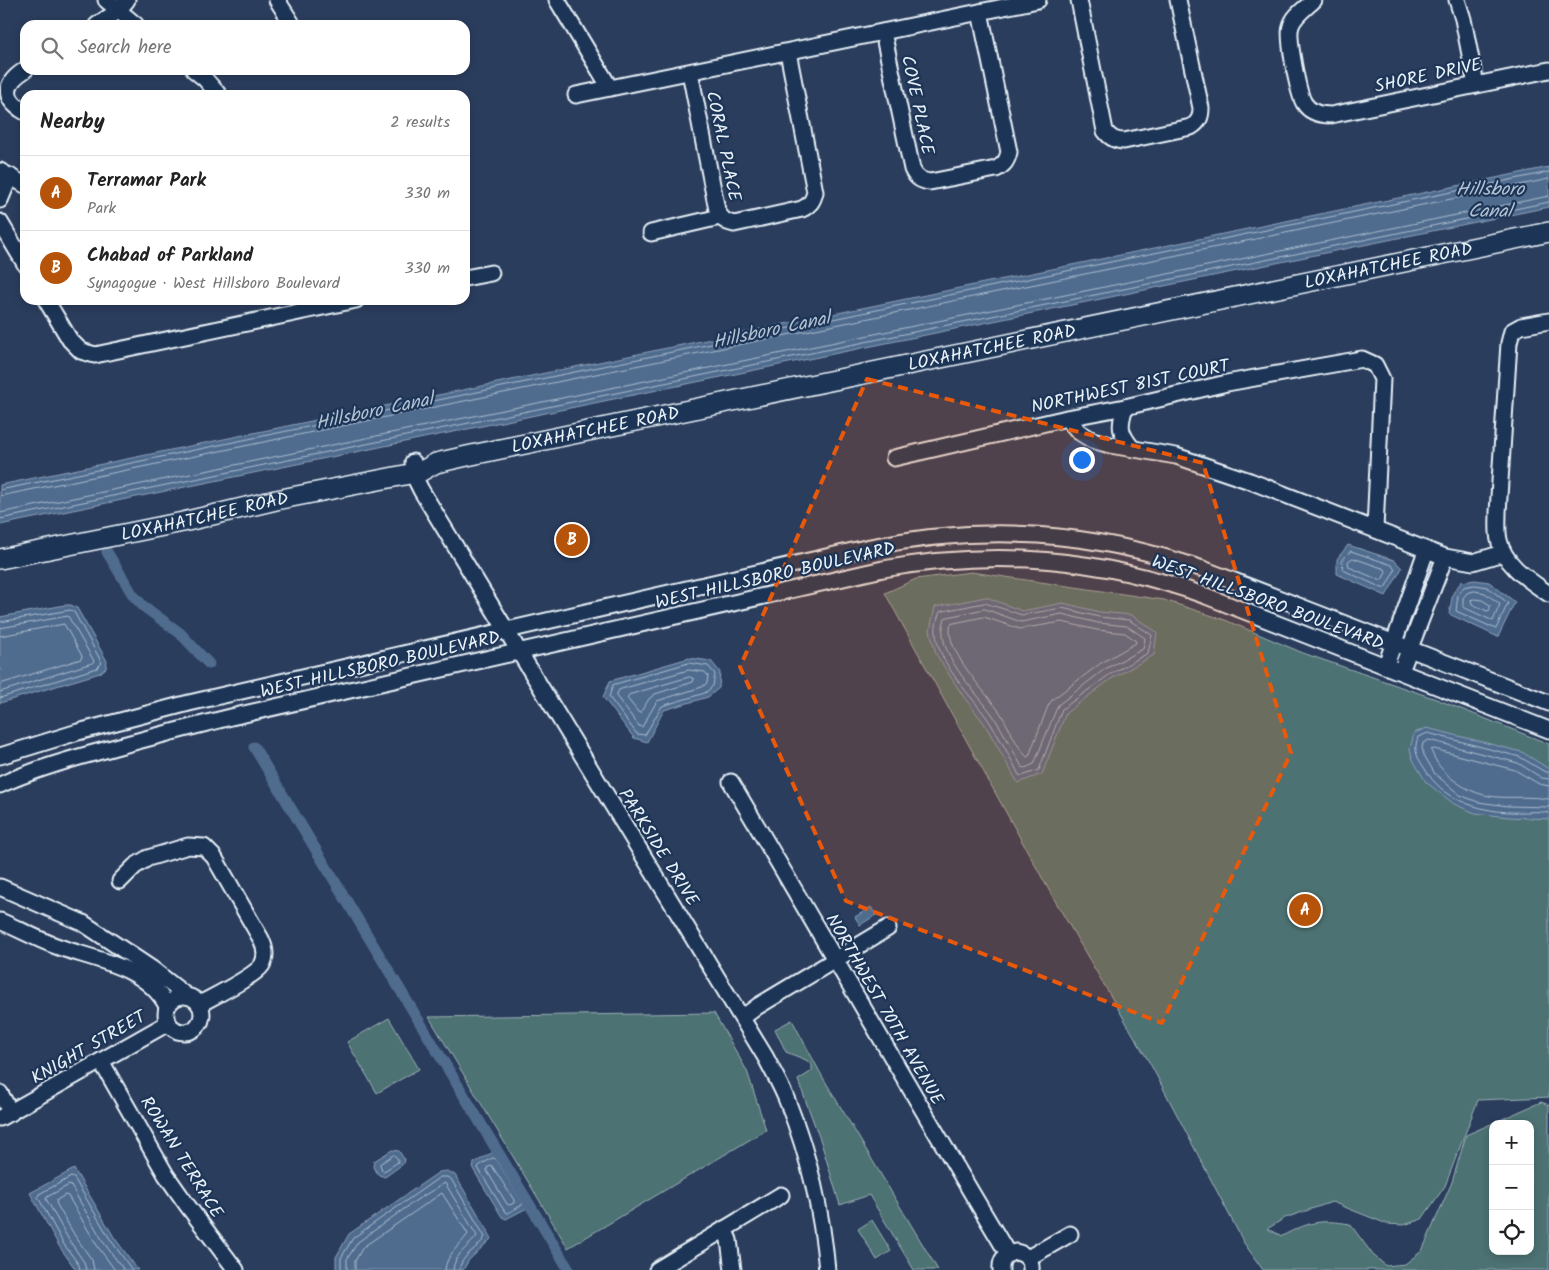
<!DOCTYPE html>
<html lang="en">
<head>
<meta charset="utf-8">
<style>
  :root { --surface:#fff; --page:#f2f2f2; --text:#222; --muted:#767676; --line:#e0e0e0; --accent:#b45309 }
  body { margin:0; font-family:Kalam,sans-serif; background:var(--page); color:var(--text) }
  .controls { position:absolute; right:15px; bottom:15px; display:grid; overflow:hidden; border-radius:10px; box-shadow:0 2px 8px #0003 }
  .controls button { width:45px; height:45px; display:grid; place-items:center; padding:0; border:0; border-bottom:1px solid var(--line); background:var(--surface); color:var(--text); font:25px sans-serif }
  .you { position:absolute; left:1081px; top:459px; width:18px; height:18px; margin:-12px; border:4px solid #fff; border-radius:50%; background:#1a73e8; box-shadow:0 0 0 8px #1a73e833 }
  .badge { display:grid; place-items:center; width:32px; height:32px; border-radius:50%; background:var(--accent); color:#fff; font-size:16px; font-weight:700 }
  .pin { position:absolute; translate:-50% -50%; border:2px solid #fff; box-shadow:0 1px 5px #0006 }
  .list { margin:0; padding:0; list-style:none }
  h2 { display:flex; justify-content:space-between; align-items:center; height:65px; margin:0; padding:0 20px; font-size:21px }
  h2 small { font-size:16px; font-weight:400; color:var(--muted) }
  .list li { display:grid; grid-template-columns:32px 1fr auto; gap:15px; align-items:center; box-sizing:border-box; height:75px; padding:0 20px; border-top:1px solid var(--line) }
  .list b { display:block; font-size:19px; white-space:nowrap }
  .list p { margin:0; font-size:16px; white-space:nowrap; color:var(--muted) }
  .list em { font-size:16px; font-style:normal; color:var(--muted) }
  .icon { flex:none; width:28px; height:28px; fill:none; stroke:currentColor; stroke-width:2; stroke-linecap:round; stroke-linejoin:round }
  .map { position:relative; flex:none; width:1549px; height:1270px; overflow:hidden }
  .search { position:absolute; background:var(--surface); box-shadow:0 2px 8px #0003; left:20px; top:20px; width:450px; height:55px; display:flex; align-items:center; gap:12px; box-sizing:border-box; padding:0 18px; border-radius:15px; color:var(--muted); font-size:19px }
  .panel { position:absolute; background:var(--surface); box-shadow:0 2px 8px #0003; left:20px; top:90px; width:450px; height:215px; border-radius:15px }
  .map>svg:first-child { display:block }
  .green { fill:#4e7273; stroke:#9bb2b6; fill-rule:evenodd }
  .water { fill:#506c8f; stroke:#8da1b9 }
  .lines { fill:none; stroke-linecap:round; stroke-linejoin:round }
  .shore { stroke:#abbcce; stroke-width:1 }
  .canal { stroke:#506c8f; stroke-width:11 }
  .minor-casing { stroke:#e8f1f8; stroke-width:19 }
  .major-casing { stroke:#e8f1f8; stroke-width:22 }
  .minor { stroke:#1d3557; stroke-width:15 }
  .major { stroke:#1d3557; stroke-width:19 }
  .marked { fill:#e8590c; fill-opacity:0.2; stroke:#e8590c; stroke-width:4; stroke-dasharray:10 6; stroke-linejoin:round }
  .labels { text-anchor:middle; stroke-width:4.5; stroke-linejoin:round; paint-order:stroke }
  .street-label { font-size:18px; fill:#e8f1f8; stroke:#1d3557 }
  .water-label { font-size:19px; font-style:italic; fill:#b3c2d3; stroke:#1d3557 }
</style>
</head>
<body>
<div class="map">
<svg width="1549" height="1270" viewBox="0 0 1549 1270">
  <rect width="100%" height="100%" fill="#2b3d5d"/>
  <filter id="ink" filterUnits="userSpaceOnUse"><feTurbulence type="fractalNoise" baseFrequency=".02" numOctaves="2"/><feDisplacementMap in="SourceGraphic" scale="10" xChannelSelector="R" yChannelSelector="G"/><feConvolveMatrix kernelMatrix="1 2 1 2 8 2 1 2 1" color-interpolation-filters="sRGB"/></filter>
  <g filter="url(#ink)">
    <g class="green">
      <path d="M971 572 1164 600 1225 620 1303 653 1436 699 1549 744V1097L1478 1100 1445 1186 1422 1219 1404 1225 1387 1224 1332 1202 1285 1218 1267 1229 1282 1236C1309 1222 1319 1219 1350 1224L1373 1255 1386 1266 1405 1264 1422 1251 1452 1182 1466 1135 1541 1102 1549 1105V1270H1263L1244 1243 1152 1067 1050 892 885 593 916 579ZM1493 1124H1530V1251H1493Z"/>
      <polygon points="714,1013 747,1071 766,1130 568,1248 429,1017"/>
      <polygon points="389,1018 419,1069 377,1093 347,1042"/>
      <polygon points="792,1020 822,1076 938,1270 914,1270 869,1195 840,1205 821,1142 798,1080 812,1071 812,1065 806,1060 786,1052 775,1029"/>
      <polygon points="872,1220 891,1251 877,1260 858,1229"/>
    </g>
    <g class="water">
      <polygon points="1549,167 1549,207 0,525 0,485"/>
      <polygon points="1348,545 1394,560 1402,568 1386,596 1337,574 1337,559"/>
      <polygon points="1475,580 1489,582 1515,602 1498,637 1449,614 1453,593 1461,582"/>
      <polygon points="986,597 1022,611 1063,603 1100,612 1131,615 1157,632 1154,655 1111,679 1066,713 1042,774 1018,783 984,723 963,696 936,654 930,630 935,607"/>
      <polygon points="65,605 71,605 77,608 107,661 106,668 100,673 0,703 0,617"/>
      <polygon points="689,658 711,661 720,672 719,688 708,697 664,710 647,742 634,738 603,697 610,681"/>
      <polygon points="1427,728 1522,752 1549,769 1549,819 1508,817 1475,813 1454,804 1426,782 1413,760 1410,749 1414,733"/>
      <polygon points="871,907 876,915 860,925 855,917"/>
      <polygon points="392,1150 399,1151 404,1159 403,1164 385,1177 379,1175 373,1167 374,1161"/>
      <polygon points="497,1150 531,1206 506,1219 502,1217 473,1169 474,1163"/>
      <polygon points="74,1169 114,1237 138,1270 76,1270 59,1246 30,1193"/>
      <polygon points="447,1171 455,1175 484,1224 491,1239 469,1260 463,1270 336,1270 336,1257 349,1234 439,1172"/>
    </g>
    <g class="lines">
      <g class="shore">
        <polyline points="0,490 1549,172"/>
        <polyline points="0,496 1549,179"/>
        <polyline points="0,513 1549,196"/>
        <polyline points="0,519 1549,202"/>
        <polygon points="1351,551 1392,565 1395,570 1385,588 1382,588 1343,570 1342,561"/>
        <polygon points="1353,558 1385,569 1386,572 1382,580 1379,580 1349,567 1348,562"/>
        <polygon points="1475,585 1487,587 1508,603 1496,629 1456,611 1458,595 1464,587"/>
        <polygon points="1475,591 1485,593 1500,604 1493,621 1463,607 1463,598 1467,593"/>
        <polygon points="1475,599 1482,600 1490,605 1490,610 1487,611 1472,604 1471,600"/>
        <path d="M985 603 1022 615 1062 608 1099 617 1129 620 1152 635 1148 653 1109 675 1062 709 1039 770 1022 776 1019 775C1010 757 1000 738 989 721 970 692 921 650 940 612Z"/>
        <path d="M985 609 1021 622 1062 614 1098 623 1127 626 1145 638 1143 649 1105 669 1058 705 1034 764 1025 768 1022 767C1013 750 1004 733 994 717 976 690 932 652 945 618Z"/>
        <path d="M984 617 1020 629 1062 622 1097 630 1125 633 1135 640 1136 643 1101 663 1053 699 1048 706 1029 756 1027 757C1016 746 1009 727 1001 714 988 694 942 649 951 624Z"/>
        <polyline points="0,622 70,610 74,612 102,663 97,668 0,698"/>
        <polyline points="0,628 68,616 94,661 92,663 0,692"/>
        <polyline points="0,636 64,624 82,656 81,659 0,684"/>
        <polygon points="689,663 708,666 715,674 713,686 705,693 662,706 645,735 637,734 609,697 613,685"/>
        <polygon points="689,670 705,672 708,676 707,683 702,687 657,701 642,727 639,726 616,696 619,690"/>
        <polygon points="690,677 694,679 693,682 655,694 649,699 640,713 638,712 627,698 629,695"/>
        <path d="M1549 772H1545L1520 757 1428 733 1418 737C1413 751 1417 757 1425 769 1442 799 1478 811 1510 812 1523 813 1537 810 1549 813"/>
        <polyline points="1549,779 1542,778 1518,763 1429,740 1423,743 1422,748 1424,755 1435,774 1460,795 1478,802 1508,806 1549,807"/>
        <path d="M1549 786 1539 784 1515 770 1434 749 1431 750C1435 762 1442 770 1451 778 1488 807 1510 793 1549 799"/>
        <polygon points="394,1155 398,1159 398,1162 384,1171 382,1170 380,1164"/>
        <polygon points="493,1158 496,1159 523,1203 522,1205 508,1213 505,1212 478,1168 479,1166"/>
        <polygon points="492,1166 514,1200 514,1203 510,1205 507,1204 487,1171 487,1168"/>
        <polyline points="80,1270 79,1265 63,1243 38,1197 39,1194 71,1177 74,1178 110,1239 132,1270"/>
        <polyline points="86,1270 84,1262 69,1240 46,1199 47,1197 69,1185 71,1186 104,1243 124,1270"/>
        <polyline points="94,1270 92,1260 75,1236 56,1203 57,1200 65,1195 68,1196 98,1247 115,1270"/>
        <path d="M341 1270V1258L353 1238 440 1177H447L451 1179 485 1237C478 1249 461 1255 459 1270"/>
        <path d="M347 1270V1259L358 1242 418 1199 445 1183 477 1236C469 1247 454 1254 453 1270"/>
        <path d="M355 1270V1261L363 1247 442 1193 468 1234C460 1246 446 1254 445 1270"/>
      </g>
      <g class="canal">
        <polyline points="107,552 133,595 143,606 180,633 209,664"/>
        <polyline points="254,747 569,1270"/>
      </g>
      <defs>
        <g id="minor">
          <polyline points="106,0 136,25"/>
          <polyline points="277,0 291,22"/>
          <polyline points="557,0 610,88"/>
          <path d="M1079 0 1105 131C1110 138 1115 141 1124 141L1191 127C1199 122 1201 117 1201 108L1178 0"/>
          <path d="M1314 0C1306 8 1294 15 1291 26 1287 37 1298 93 1304 103 1310 113 1320 115 1331 115L1549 70"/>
          <polyline points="1457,0 1463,19 1476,85"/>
          <polyline points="97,25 118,11 127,0"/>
          <path d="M883 32 912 169C916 178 921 181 930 182L996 169C1004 165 1007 161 1009 152L980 12"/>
          <polyline points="194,70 205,79 219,95"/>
          <path d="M690 72 717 210C721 219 725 222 734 224L802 209C810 205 813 201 815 192L788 52"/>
          <polyline points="576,95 1038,0"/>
          <path d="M25 112C2 99 4 83 25 70"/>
          <polyline points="0,171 25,185"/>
          <polyline points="0,200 10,176"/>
          <polyline points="0,222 25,264"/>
          <polyline points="651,233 720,217"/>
          <polyline points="465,278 491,273"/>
          <polyline points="46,300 70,340 81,351 95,355 356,300"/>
          <path d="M1549 321 1521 326 1512 331 1509 343 1498 512C1498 521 1497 531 1499 540 1504 565 1529 580 1549 594"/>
          <path d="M1125 407C1119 426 1119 432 1132 448"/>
          <polyline points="1067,418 1079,432 1092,440 1110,445 1176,456 1250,481 1445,557 1473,562 1503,553"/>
          <polyline points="894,458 1067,418 1125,407 1227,383 1362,359 1375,365 1382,379 1375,529"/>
          <path d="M413 462 417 482 421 490 766 1058C773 1072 782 1087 788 1103 809 1156 822 1213 827 1270"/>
          <polyline points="1386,665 1426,551"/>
          <polyline points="1401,671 1445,557"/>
          <path d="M0 756 78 732 189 703 870 547C987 524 1090 531 1203 569L1549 703"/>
          <path d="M731 782C824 939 914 1097 1008 1254"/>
          <path d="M0 785C32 770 67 760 101 751 144 739 187 728 231 717L883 569C995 549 1098 557 1206 596L1549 730"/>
          <path d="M120 881 135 866 148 858 188 846 204 847 214 857 261 939C265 947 267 956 262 965 254 977 214 996 200 1004"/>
          <polyline points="0,887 83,923 152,969 185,995"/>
          <path d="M0 921C19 929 37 939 56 946 95 960 146 966 167 1006"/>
          <circle cx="184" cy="1014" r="18"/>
          <polyline points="742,1018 758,1006 888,928"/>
          <polyline points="101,1061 166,1175 187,1205 236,1270"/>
          <polyline points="0,1093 11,1113"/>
          <polyline points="0,1118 168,1023"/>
          <polyline points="724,1229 729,1240 733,1270"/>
          <polyline points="1028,1258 1070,1234"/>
          <polyline points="657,1270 781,1195"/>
          <path d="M1001 1270C1000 1259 1006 1253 1016 1252 1026 1254 1032 1260 1031 1270"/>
        </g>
        <g id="major">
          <path id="s1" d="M0 559 183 522 276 500 420 472 436 463 467 456 1549 232"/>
        </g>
      </defs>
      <use href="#minor" class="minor-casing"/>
      <use href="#major" class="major-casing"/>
      <use href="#minor" class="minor"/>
      <use href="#major" class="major"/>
    </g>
  </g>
  <path class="marked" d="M867 379 1203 463 1291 753 1162 1023 846 901 740 667Z"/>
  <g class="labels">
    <g class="street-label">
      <text transform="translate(1428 75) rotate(-12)" y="6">SHORE DRIVE</text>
      <text transform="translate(918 105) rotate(78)" y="6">COVE PLACE</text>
      <text transform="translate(724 146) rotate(78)" y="6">CORAL PLACE</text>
      <text dy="6" stroke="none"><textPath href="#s1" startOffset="1420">LOXAHATCHEE ROAD</textPath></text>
      <text dy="6" stroke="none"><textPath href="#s1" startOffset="1015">LOXAHATCHEE ROAD</textPath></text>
      <text transform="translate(1130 386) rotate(-12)" y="6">NORTHWEST 81ST COURT</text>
      <text dy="6" stroke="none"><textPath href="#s1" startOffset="610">LOXAHATCHEE ROAD</textPath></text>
      <text dy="6" stroke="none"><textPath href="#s1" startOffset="209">LOXAHATCHEE ROAD</textPath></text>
      <text transform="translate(775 575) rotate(-13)" y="6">WEST HILLSBORO BOULEVARD</text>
      <text transform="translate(1268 602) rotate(20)" y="6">WEST HILLSBORO BOULEVARD</text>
      <text transform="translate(380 664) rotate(-13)" y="6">WEST HILLSBORO BOULEVARD</text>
      <text transform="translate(659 847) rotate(58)" y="6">PARKSIDE DRIVE</text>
      <text transform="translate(885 1009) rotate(60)" y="6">NORTHWEST 70TH AVENUE</text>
      <text transform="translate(88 1047) rotate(-30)" y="6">KNIGHT STREET</text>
      <text transform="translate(182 1157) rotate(58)" y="6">ROWAN TERRACE</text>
    </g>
    <g class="water-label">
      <text x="1490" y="195">Hillsboro<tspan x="1490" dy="22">Canal</tspan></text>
      <text transform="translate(771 329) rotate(-12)" y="7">Hillsboro Canal</text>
      <text transform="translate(374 410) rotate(-12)" y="7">Hillsboro Canal</text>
    </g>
  </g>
</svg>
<div class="controls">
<button>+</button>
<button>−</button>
<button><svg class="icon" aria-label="locate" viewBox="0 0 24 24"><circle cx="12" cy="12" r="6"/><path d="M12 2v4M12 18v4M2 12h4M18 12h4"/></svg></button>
</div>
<div class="you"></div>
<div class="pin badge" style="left:1305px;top:910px">A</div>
<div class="pin badge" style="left:572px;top:540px">B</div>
<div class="search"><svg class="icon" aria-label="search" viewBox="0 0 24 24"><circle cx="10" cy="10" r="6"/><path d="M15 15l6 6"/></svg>Search here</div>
<section class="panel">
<h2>Nearby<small>2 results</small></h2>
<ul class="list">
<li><span class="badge">A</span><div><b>Terramar Park</b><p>Park</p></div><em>330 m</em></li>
<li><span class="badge">B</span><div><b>Chabad of Parkland</b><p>Synagogue · West Hillsboro Boulevard</p></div><em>330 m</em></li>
</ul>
</section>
</div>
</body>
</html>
